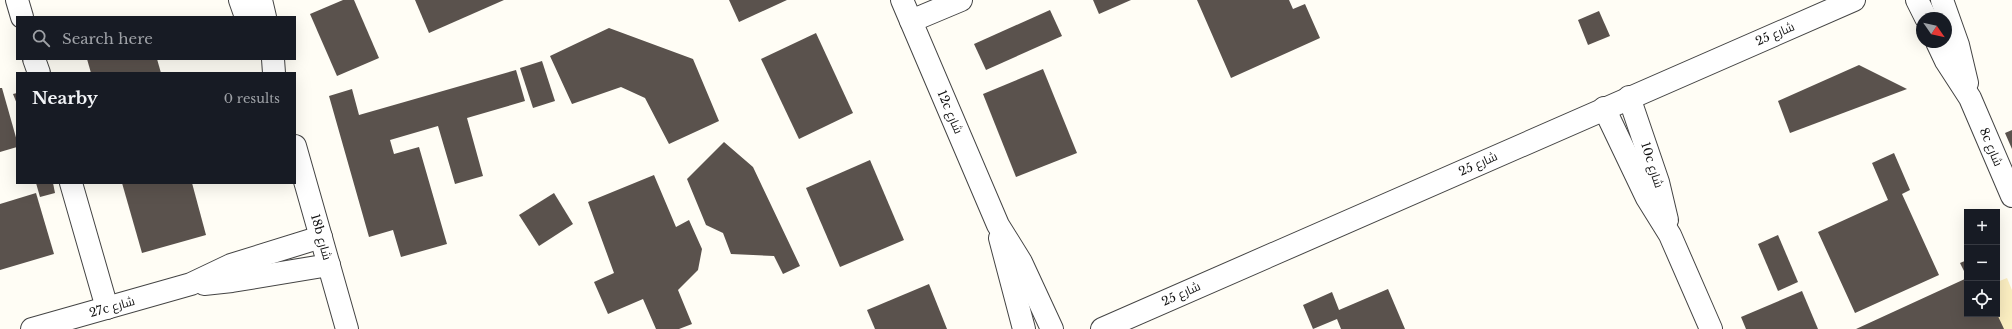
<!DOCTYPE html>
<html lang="en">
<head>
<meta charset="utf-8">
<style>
  :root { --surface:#171b24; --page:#242831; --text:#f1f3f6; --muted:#9ea1a6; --line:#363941 }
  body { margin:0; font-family:"Libre Baskerville",Cairo,serif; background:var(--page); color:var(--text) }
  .controls { position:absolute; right:12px; bottom:12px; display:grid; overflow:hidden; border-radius:0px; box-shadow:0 4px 16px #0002 }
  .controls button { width:36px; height:36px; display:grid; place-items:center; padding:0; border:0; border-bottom:1px solid var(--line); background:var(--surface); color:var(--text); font:20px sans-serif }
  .compass { position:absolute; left:1916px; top:12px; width:36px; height:36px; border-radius:50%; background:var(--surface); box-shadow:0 4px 16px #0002; rotate:124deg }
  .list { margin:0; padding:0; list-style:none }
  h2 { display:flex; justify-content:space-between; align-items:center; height:52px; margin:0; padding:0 16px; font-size:17px }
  h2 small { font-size:13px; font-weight:400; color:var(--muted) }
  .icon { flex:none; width:22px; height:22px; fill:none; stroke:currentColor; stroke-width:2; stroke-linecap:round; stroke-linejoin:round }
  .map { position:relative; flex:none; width:2012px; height:329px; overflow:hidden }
  .search { position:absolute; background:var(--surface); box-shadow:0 4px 16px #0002; left:16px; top:16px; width:280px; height:44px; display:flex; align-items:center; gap:10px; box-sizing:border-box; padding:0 14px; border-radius:0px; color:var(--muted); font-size:15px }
  .panel { position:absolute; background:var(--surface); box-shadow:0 4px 16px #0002; left:16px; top:72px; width:280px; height:112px; border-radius:0px }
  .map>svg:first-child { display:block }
  .sand { fill:#fbeec1 }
  .building { fill:#5a524d }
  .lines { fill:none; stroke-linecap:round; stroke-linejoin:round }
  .minor-casing { stroke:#444; stroke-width:24 }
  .minor { stroke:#fff; stroke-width:22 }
  .labels { text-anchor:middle; stroke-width:4; stroke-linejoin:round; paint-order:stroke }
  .street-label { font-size:12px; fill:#111; stroke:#fff }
</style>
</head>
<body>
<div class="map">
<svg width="2012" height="329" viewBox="0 0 2012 329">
  <rect width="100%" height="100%" fill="#fffdf5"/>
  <polygon class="sand" points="2007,278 2012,290 2012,329 1889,329 1967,314 1997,314 1997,282"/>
  <g class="building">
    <polygon points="343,0 354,0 379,58 337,76 310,14"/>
    <polygon points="415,0 504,0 429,33"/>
    <polygon points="729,0 787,0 739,22"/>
    <polygon points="1093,0 1131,0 1099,14"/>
    <polygon points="1197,0 1289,0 1293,9 1305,4 1320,38 1231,78"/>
    <polygon points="1050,10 1062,36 986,70 974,44"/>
    <polygon points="1599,11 1610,36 1588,45 1578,20"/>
    <polygon points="609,28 693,59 719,121 669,144 645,98 621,87 572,104 550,56"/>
    <polygon points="816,33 853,113 799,139 761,59"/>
    <polygon points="87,59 157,59 161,73 91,73"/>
    <polygon points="542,61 555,101 533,108 520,68"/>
    <polygon points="1859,65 1907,89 1790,133 1778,101"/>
    <polygon points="1043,69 1077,153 1016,177 983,94"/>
    <polygon points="516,70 525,101 467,118 483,176 455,184 438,126 390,140 394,154 419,147 447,244 401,257 393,230 369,237 329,96 352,89 359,115"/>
    <polygon points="0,88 2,88 17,141 17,147 0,152"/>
    <polygon points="17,93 17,104 13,94"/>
    <polygon points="2012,130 2012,149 2005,133"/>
    <polygon points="724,142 753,167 800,266 783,274 774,256 731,254 723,233 706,225 687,179"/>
    <polygon points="1894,153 1910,190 1902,194 1939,275 1855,313 1818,232 1888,200 1872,163"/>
    <polygon points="870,160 904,240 840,267 806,188"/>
    <polygon points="654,175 676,227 689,220 702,249 698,270 678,290 692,324 679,329 656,329 643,299 608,314 594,282 614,273 588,202"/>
    <polygon points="36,183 53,183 55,193 40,197"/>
    <polygon points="122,183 192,183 206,235 142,253"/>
    <polygon points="36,193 54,254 0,270 0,204"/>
    <polygon points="554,193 573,224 539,246 519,215"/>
    <polygon points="1778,235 1798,282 1778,291 1758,244"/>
    <polygon points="1967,260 1967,277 1960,263"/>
    <polygon points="1967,278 1967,314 1997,314 2004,329 1856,329"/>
    <polygon points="929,284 947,329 875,329 867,310"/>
    <polygon points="1388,289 1405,329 1341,329 1337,319 1313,329 1303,305 1332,292 1339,310"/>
    <polygon points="1802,291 1818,329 1746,329 1741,317"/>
  </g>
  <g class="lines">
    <defs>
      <g id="minor">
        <polyline points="17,0 22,17"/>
        <polyline points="240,0 246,17"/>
        <polyline points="261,0 265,17"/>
        <polyline points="902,0 998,225 1021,262 1052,329"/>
        <polyline points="1917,0 1926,18"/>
        <polyline points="1942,0 1958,45 1967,83"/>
        <polyline points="911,21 961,0"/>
        <polyline points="1937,42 1946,61 1970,98 2012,196"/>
        <polyline points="34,59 39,73"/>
        <polyline points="273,59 274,73"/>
        <polyline points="1629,97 1658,182 1667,220"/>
        <polyline points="1604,108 1647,198 1670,235 1711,329"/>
        <polyline points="295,146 347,329"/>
        <polyline points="71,183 107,308"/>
        <polyline points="1000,238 1024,329"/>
        <polyline points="204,284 232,281 329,265"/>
        <polyline points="32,329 191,284 231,265 321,237"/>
        <polyline points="1102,329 1854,0"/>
      </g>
    </defs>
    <use href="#minor" class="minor-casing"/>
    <use href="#minor" class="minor"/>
  </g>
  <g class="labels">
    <g class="street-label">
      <text transform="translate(1775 34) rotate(-23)" y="4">شارع 25</text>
      <text transform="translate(950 112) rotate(67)" y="4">12c شارع</text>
      <text transform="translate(1991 147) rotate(67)" y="4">8c شارع</text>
      <text transform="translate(1478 164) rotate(-24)" y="4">شارع 25</text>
      <text transform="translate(1652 165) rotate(72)" y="4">10c شارع</text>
      <text transform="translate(321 237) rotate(74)" y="4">18b شارع</text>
      <text transform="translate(1181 294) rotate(-24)" y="4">شارع 25</text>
      <text transform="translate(112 307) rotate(-16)" y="4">27c شارع</text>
    </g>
  </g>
</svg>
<div class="controls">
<button>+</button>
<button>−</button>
<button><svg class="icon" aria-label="locate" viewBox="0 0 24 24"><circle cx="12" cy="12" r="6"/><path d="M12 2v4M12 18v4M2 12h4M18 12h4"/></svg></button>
</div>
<svg class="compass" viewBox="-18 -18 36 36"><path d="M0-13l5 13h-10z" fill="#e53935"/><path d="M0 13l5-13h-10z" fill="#9ea1a6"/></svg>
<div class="search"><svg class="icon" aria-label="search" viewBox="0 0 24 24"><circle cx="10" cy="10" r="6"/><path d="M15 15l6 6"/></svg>Search here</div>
<section class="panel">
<h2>Nearby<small>0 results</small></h2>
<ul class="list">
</ul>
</section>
</div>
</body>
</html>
